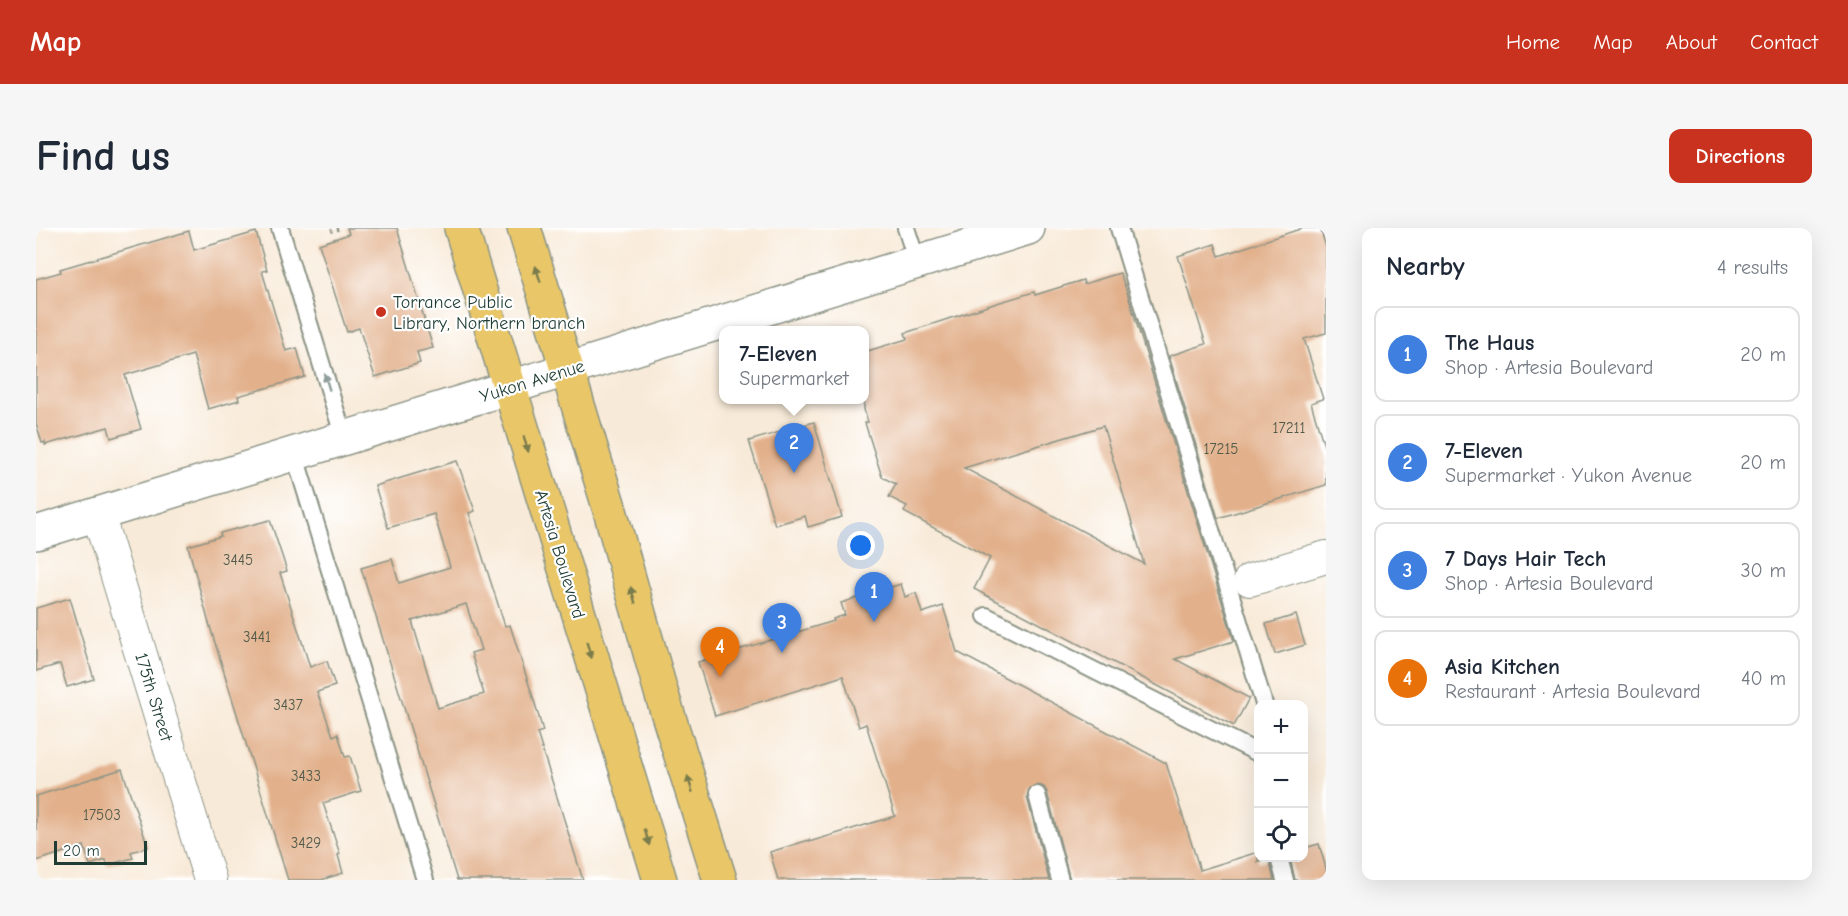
<!DOCTYPE html>
<html lang="en">
<head>
<meta charset="utf-8">
<style>
  :root { --surface:#fff; --page:#f6f6f7; --text:#1f2937; --muted:#747a83; --line:#e0e1e3; --accent:#c8321e }
  body { margin:0; font-family:"Comic Neue",sans-serif; background:var(--page); color:var(--text) }
  .controls { position:absolute; right:18px; bottom:18px; display:grid; overflow:hidden; border-radius:12px; box-shadow:0 6px 24px #0002 }
  .controls button { width:54px; height:54px; display:grid; place-items:center; padding:0; border:0; border-bottom:2px solid var(--line); background:var(--surface); color:var(--text); font:30px sans-serif }
  .scale { position:absolute; left:18px; bottom:15px; width:93px; box-sizing:border-box; padding-left:6px; border:3px solid #1f3d34; border-top:0; font-size:16px; line-height:21px; white-space:nowrap; color:#1f3d34; -webkit-text-stroke:4px #fff; paint-order:stroke }
  .you { position:absolute; left:825px; top:318px; width:21px; height:21px; margin:-15px; border:4px solid #fff; border-radius:50%; background:#1a73e8; box-shadow:0 0 0 9px #1a73e833 }
  .badge { display:grid; place-items:center; width:39px; height:39px; border-radius:50%; background:var(--accent); color:#fff; font-size:20px; font-weight:700 }
  .pin { position:absolute; translate:-50% -50px; filter:drop-shadow(0 2px 3px #0008) }
  .pin::after { content:''; position:absolute; top:32px; width:21px; height:18px; background:inherit; clip-path:polygon(0 0,100% 0,50% 100%) }
  .popup { position:absolute; left:683px; top:98px; width:150px; height:78px; box-sizing:border-box; display:grid; place-content:center; border-radius:12px; background:var(--surface); filter:drop-shadow(0 2px 4px #0005); font-size:20px; white-space:nowrap; color:var(--muted) }
  .popup b { font-size:22px; color:var(--text) }
  .popup::after { content:''; position:absolute; left:50%; top:100%; margin-left:-12px; border:12px solid transparent; border-top-color:var(--surface) }
  .list { margin:0; padding:0; list-style:none }
  h2 { display:flex; justify-content:space-between; align-items:center; height:78px; margin:0; padding:0 24px; font-size:26px }
  h2 small { font-size:20px; font-weight:400; color:var(--muted) }
  .list li { display:grid; grid-template-columns:39px 1fr auto; gap:18px; align-items:center; box-sizing:border-box; height:96px; margin:0 12px 12px; padding:0 12px; border:2px solid var(--line); border-radius:12px }
  .list b { display:block; font-size:22px; white-space:nowrap }
  .list p { margin:0; font-size:20px; white-space:nowrap; color:var(--muted) }
  .list em { font-size:20px; font-style:normal; color:var(--muted) }
  .icon { flex:none; width:33px; height:33px; fill:none; stroke:currentColor; stroke-width:2; stroke-linecap:round; stroke-linejoin:round }
  .map { position:relative; flex:none; width:1290px; height:652px; overflow:hidden; border-radius:12px }
  header { display:flex; align-items:center; gap:36px; box-sizing:border-box; height:84px; padding:0 30px; background:var(--accent); color:#fff }
  header strong { font-size:28px }
  nav { display:flex; gap:33px; margin-inline-start:auto; font-size:21px }
  .intro { display:flex; align-items:center; justify-content:space-between; box-sizing:border-box; height:144px; padding:0 36px }
  h1 { margin:0; font-size:42px }
  .button { padding:15px 27px; border-radius:12px; background:var(--accent); color:#fff; font-size:21px; font-weight:700 }
  main { display:flex; gap:36px; padding:0 36px }
  aside { flex:1; background:var(--surface); border-radius:12px; box-shadow:0 6px 24px #0002 }
  .map>svg:first-child { display:block }
  .building { fill:#e2b08b; fill-rule:evenodd }
  .lines { fill:none; stroke-linecap:round; stroke-linejoin:round }
  .service-casing { stroke:#8c9486; stroke-width:20 }
  .minor-casing { stroke:#8c9486; stroke-width:34 }
  .tertiary-casing { stroke:#8c9486; stroke-width:36 }
  .primary-casing { stroke:#8c9486; stroke-width:36 }
  .path { stroke:#8c9486; stroke-width:4; stroke-dasharray:1.5 4.5; stroke-linecap:butt }
  .service { stroke:#fff; stroke-width:16 }
  .minor { stroke:#fff; stroke-width:32 }
  .tertiary { stroke:#fff; stroke-width:33 }
  .primary { stroke:#e9c769; stroke-width:33 }
  .oneway { fill:#7a7b4c }
  .oneway2 { fill:#8f9e9a }
  .poi-dot { fill:#c8321e; stroke:#fff; stroke-width:2 }
  .labels { text-anchor:middle; stroke-width:4.5; stroke-linejoin:round; paint-order:stroke }
  .number-label { font-size:15px; fill:#505a4a }
  .poi-label { font-size:18px; fill:#1f3d34; stroke:#fff; text-anchor:start }
  .street-label { font-size:18px; fill:#1f3d34; stroke:#fff }
</style>
</head>
<body>
<header>
<strong>Map</strong>
<nav><a>Home</a><a>Map</a><a>About</a><a>Contact</a></nav>
</header>
<div class="intro"><h1>Find us</h1><a class="button">Directions</a></div>
<main>
<div class="map">
<svg width="1290" height="652" viewBox="0 0 1290 652">
  <rect width="100%" height="100%" fill="#fff"/>
  <filter id="ink" filterUnits="userSpaceOnUse"><feTurbulence type="fractalNoise" baseFrequency=".0167" numOctaves="2"/><feDisplacementMap in="SourceGraphic" scale="12" xChannelSelector="R" yChannelSelector="G"/><feConvolveMatrix kernelMatrix="1 2 1 2 8 2 1 2 1" color-interpolation-filters="sRGB"/></filter>
  <filter id="wash" filterUnits="userSpaceOnUse"><feTurbulence type="fractalNoise" baseFrequency=".008" numOctaves="4" result="noise"/><feDisplacementMap in="SourceGraphic" scale="24" xChannelSelector="R" yChannelSelector="G"/><feGaussianBlur stdDeviation="1.35" result="paint"/><feColorMatrix in="noise" values="0 0 0 0 0 0 0 0 0 0 0 0 0 0 0 0 0 1.4 0 .05"/><feComposite in="paint" operator="in"/></filter>
  <g filter="url(#wash)">
    <rect width="100%" height="100%" fill="#f8ead8"/>
    <g id="blocks">
      <g class="building">
        <polygon points="311,0 361,0 397,120 381,124 384,135 339,149 323,100 311,104 283,16 313,6"/>
        <polygon points="1267,0 1284,0 1290,19 1290,105 1268,111 1287,171 1275,175 1290,224 1290,257 1182,290 1133,128 1170,116 1142,28 1179,16 1183,28"/>
        <polygon points="153,3 158,22 220,4 231,42 226,43 250,123 261,120 269,149 202,168 203,172 172,181 157,127 89,147 105,201 75,210 72,199 9,217 9,214 6,215 0,195 0,51 25,44 24,41"/>
        <path d="M1084 45 1091 64 1198 413 1139 431 1213 470 1198 498 938 361 954 330 868 284 871 278 853 269 860 256 846 249 829 195 832 194 828 182V124L871 111 869 105 961 75 998 64 999 67 1047 52 1048 56ZM1067 198 1108 336 928 240Z"/>
        <polygon points="778,194 806,289 772,299 769,288 739,297 713,213"/>
        <path d="M421 233 439 283 433 285 448 333 469 398 474 397 500 479 507 503 501 505 547 652H421L325 340 356 331 363 355 414 339 398 286 352 300 339 258ZM430 376 445 422 435 425 448 466 402 480 376 393Z"/>
        <polygon points="234,292 251,343 244,345 274,439 291,433 299,458 281,464 297,508 302,506 309,529 314,528 325,563 287,575 304,626 302,627 307,645 285,652 252,652 172,392 152,318 185,308 184,305"/>
        <polygon points="865,356 869,369 880,365 886,385 907,378 921,424 1130,535 1164,642 1222,624 1222,634 1233,631 1238,652 1034,652 1011,564 1008,559 1003,557 993,560 991,569 1013,652 742,652 734,624 773,612 773,614 859,588 830,496 823,499 807,448 679,488 662,434 798,393 797,391 809,387 805,375"/>
        <polygon points="34,370 58,451 31,459 24,436 0,443 0,380"/>
        <polygon points="1260,387 1269,417 1239,426 1230,396"/>
        <polygon points="86,541 112,619 95,624 97,630 71,637 70,632 54,637 48,618 0,633 0,568"/>
        <polygon points="1283,616 1290,640 1290,652 1259,652 1254,630 1268,630 1268,620"/>
      </g>
    </g>
  </g>
  <g filter="url(#ink)">
    <use href="#blocks" fill-opacity="0" stroke="#8c9486" stroke-width="1.5"/>
    <g class="lines">
      <defs>
        <g id="service">
          <polyline points="244,0 308,210"/>
          <polyline points="870,0 881,34"/>
          <polyline points="1083,0 1228,476"/>
          <polyline points="258,225 389,652"/>
          <polyline points="950,388 1222,525"/>
          <polyline points="1001,567 1024,652"/>
          <polyline points="1243,630 1249,652"/>
        </g>
        <g id="minor">
          <polyline points="62,286 174,652"/>
          <polyline points="1214,352 1290,329"/>
        </g>
        <polyline id="tertiary" points="0,305 992,0"/>
        <g id="primary">
          <polyline points="425,0 624,652"/>
          <polyline points="488,0 573,279 625,464 684,652"/>
        </g>
      </defs>
      <use href="#service" class="service-casing"/>
      <use href="#minor" class="minor-casing"/>
      <use href="#tertiary" class="tertiary-casing"/>
      <use href="#primary" class="primary-casing"/>
      <polyline class="path" points="295,3 306,0"/>
      <use href="#service" class="service"/>
      <use href="#minor" class="minor"/>
      <use href="#tertiary" class="tertiary"/>
      <use href="#primary" class="primary"/>
    </g>
    <defs><path id="oneway-solid" d="M-6-.8H1V-3.2L6.5 0L1 3.2V.8H-6Z" transform="scale(1.5)"/></defs>
    <g class="oneway">
      <use href="#oneway-solid" transform="translate(502 46) rotate(-107)"/>
      <use href="#oneway-solid" transform="translate(490 216) rotate(73)"/>
      <use href="#oneway-solid" transform="translate(597 367) rotate(-106)"/>
      <use href="#oneway-solid" transform="translate(553 422) rotate(73)"/>
      <use href="#oneway-solid" transform="translate(654 556) rotate(-107)"/>
      <use href="#oneway-solid" transform="translate(611 609) rotate(73)"/>
    </g>
    <use class="oneway2" href="#oneway-solid" transform="translate(291 154) rotate(-107)"/>
  </g>
  <circle class="poi-dot" cx="345" cy="84" r="6"/>
  <g class="labels">
    <g class="number-label">
      <text x="1253" y="205">17211</text>
      <text x="1185" y="226">17215</text>
      <text x="202" y="337">3445</text>
      <text x="221" y="414">3441</text>
      <text x="252" y="482">3437</text>
      <text x="270" y="553">3433</text>
      <text x="66" y="592">17503</text>
      <text x="270" y="620">3429</text>
    </g>
    <g class="poi-label">
      <text x="357" y="80">Torrance Public<tspan x="357" dy="21">Library, Northern branch</tspan></text>
    </g>
    <g class="street-label">
      <text transform="translate(496 153) rotate(-17)" y="6">Yukon Avenue</text>
      <text transform="translate(524 326) rotate(73)" y="6">Artesia Boulevard</text>
      <text transform="translate(118 469) rotate(73)" y="6">175th Street</text>
    </g>
  </g>
</svg>
<div class="controls">
<button>+</button>
<button>−</button>
<button><svg class="icon" aria-label="locate" viewBox="0 0 24 24"><circle cx="12" cy="12" r="6"/><path d="M12 2v4M12 18v4M2 12h4M18 12h4"/></svg></button>
</div>
<div class="scale">20 m</div>
<div class="you"></div>
<div class="pin badge" style="left:838px;top:394px;background:#3f7fe0">1</div>
<div class="pin badge" style="left:758px;top:245px;background:#3f7fe0">2</div>
<div class="popup"><b>7-Eleven</b>Supermarket</div>
<div class="pin badge" style="left:746px;top:425px;background:#3f7fe0">3</div>
<div class="pin badge" style="left:684px;top:449px;background:#e8710a">4</div>
</div>
<aside>
<h2>Nearby<small>4 results</small></h2>
<ul class="list">
<li><span class="badge" style="background:#3f7fe0">1</span><div><b>The Haus</b><p>Shop · Artesia Boulevard</p></div><em>20 m</em></li>
<li><span class="badge" style="background:#3f7fe0">2</span><div><b>7-Eleven</b><p>Supermarket · Yukon Avenue</p></div><em>20 m</em></li>
<li><span class="badge" style="background:#3f7fe0">3</span><div><b>7 Days Hair Tech</b><p>Shop · Artesia Boulevard</p></div><em>30 m</em></li>
<li><span class="badge" style="background:#e8710a">4</span><div><b>Asia Kitchen</b><p>Restaurant · Artesia Boulevard</p></div><em>40 m</em></li>
</ul>
</aside>
</main>
</body>
</html>
